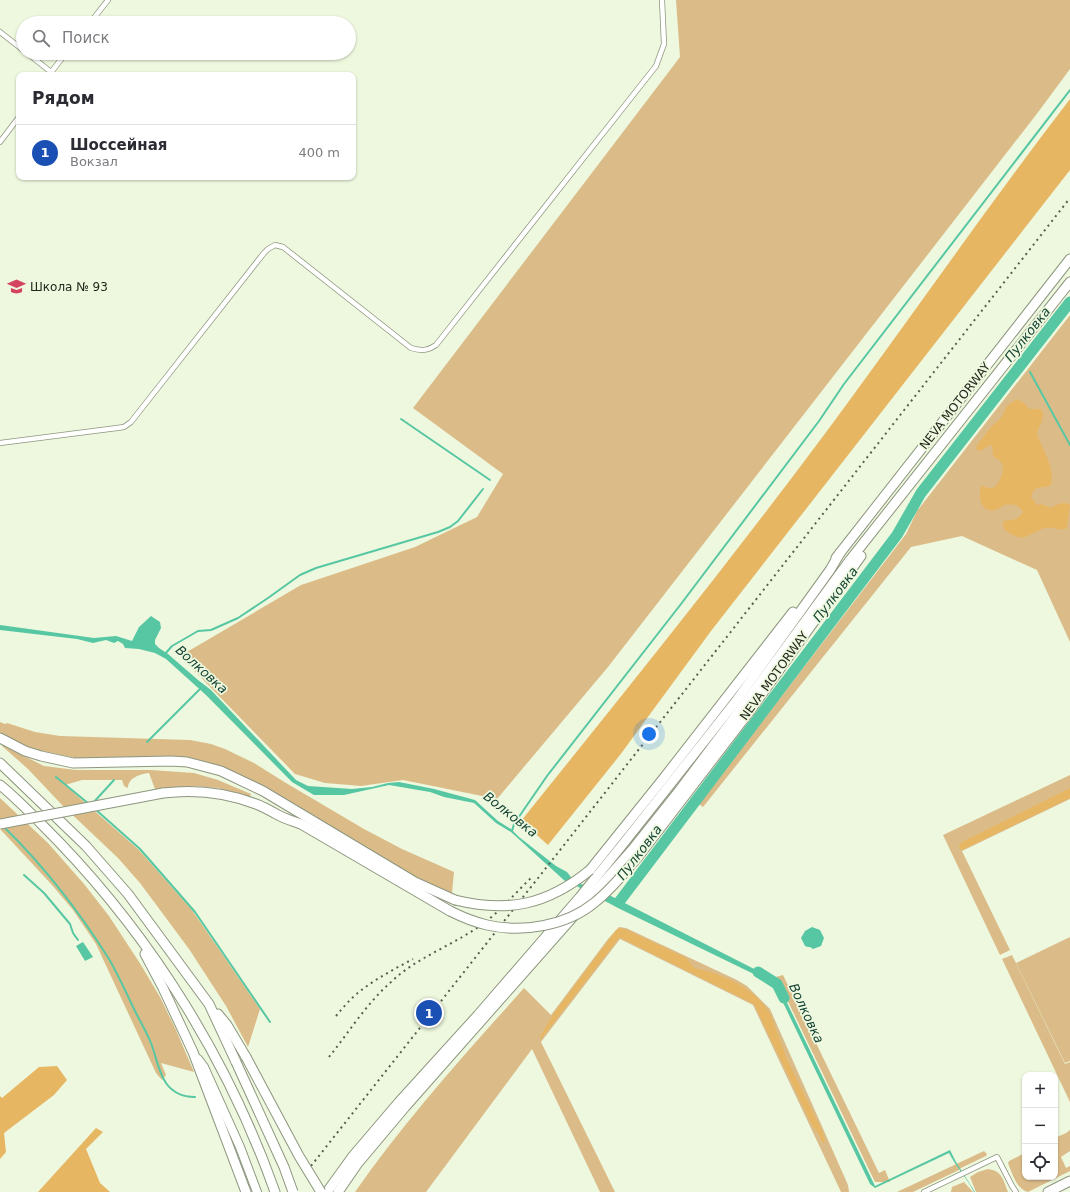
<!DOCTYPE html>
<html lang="ru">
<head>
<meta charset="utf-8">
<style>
  :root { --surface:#fff; --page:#f2f2f3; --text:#2b2b33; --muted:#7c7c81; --line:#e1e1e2; --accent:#2563eb }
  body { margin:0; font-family:"DejaVu Sans",sans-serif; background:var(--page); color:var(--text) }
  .controls { position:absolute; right:12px; bottom:12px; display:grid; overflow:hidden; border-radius:8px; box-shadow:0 1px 3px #0004 }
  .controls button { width:36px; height:36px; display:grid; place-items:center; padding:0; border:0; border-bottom:1px solid var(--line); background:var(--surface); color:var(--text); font:20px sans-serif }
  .you { position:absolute; left:649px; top:734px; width:14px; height:14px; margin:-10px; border:3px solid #fff; border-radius:50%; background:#1a73e8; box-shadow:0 0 0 6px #1a73e833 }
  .badge { display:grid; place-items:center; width:26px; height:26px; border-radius:50%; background:var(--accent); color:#fff; font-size:13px; font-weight:700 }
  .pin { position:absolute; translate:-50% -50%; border:2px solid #fff; box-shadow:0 1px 4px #0006 }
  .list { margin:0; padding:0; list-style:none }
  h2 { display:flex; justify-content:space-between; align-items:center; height:52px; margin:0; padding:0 16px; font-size:17px }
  h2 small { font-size:13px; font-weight:400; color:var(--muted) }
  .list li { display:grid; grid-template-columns:26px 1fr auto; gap:12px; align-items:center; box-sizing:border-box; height:56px; padding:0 16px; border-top:1px solid var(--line) }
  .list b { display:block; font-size:15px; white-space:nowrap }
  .list p { margin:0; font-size:13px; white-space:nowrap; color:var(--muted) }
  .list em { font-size:13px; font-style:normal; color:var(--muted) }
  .icon { flex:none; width:22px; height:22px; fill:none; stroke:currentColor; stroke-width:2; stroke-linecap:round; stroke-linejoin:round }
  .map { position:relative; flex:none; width:1070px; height:1192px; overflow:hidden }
  .search { position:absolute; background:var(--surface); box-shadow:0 1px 3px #0004; left:16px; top:16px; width:340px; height:44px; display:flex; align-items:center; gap:10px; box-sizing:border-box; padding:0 14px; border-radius:22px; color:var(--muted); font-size:15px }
  .panel { position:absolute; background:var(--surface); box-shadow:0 1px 3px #0004; left:16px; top:72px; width:340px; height:108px; border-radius:8px }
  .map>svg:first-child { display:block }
  .green { fill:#dbbc89 }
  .forest { fill:#e6b663 }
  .water { fill:#57c7a3 }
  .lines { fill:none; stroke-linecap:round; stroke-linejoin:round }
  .stream { stroke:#57c7a3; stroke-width:2 }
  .river { stroke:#57c7a3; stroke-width:11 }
  .street-casing { stroke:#8d967f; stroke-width:6 }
  .primary-casing { stroke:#8d967f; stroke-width:10 }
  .highway-casing { stroke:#8d967f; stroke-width:11 }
  .street { stroke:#fff; stroke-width:4.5 }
  .primary { stroke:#fff; stroke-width:8 }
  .highway { stroke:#fff; stroke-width:9 }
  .rail { stroke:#595e50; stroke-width:2; stroke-dasharray:2 4; stroke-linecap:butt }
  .highway-bridge-casing { stroke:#8d967f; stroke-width:11; stroke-linecap:butt }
  .highway-bridge { stroke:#fff; stroke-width:9 }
  .labels { text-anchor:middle; stroke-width:3.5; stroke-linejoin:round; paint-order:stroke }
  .poi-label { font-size:12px; fill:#23261d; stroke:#eef8de; text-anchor:start }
  .street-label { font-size:12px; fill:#23261d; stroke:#eef8de }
  .water-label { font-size:13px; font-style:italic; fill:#144436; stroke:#eef8de }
</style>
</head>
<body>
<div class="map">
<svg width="1070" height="1192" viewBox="0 0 1070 1192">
  <rect width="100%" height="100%" fill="#eef8de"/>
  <g class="green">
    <polygon points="676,0 1070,0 1070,69 1039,111 608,667 497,799 403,780 361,786 325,783 295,774 180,656 301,585 415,547 477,517 503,474 413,408 680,57"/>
    <polygon points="1070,315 1070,642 1037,570 962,536 911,547 703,807 699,804 906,534 917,511"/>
    <polygon points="0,722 5,724 7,723 35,732 60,736 190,740 211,744 225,749 254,763 286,783 364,829 402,849 454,872 452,893 450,895 413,877 242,777 203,761 171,757 75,758 33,749 0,735"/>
    <path d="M2 745 44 766 76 770H151L194 773 218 780 251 794 250 797 218 788 194 786 155 789 149 773C140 774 128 778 128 788L124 786 122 780H82L65 785 139 850 192 910 260 1009 248 1047 226 1006 189 949 140 883 118 858 62 805 28 769 2 746Z"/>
    <polygon points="1070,775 1070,799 962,851 1010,950 1000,955 943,835"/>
    <polygon points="0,798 48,843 84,884 109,916 141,965 160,997 176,1030 194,1072 161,1063 166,1075 162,1080 156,1073 96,944 73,910 52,885 0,829"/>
    <path d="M619 927 626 928 737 980 747 986 770 1009 848 1185 849 1192H841L753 1005 620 939 541 1042 615 1192H600L532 1049 426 1192H355C406 1119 465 1054 524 988L551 1015 608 939Z"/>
    <polygon points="1070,937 1070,1061 1065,1063 1016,963"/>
    <polygon points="1012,955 1065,1064 1070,1062 1070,1102 1002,959"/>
    <polygon points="783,975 879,1173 885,1170 890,1182 875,1182 780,985 772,978"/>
    <path d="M1070 1130V1151L1061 1157 1066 1168 1070 1166V1171L1028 1192C1017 1190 1012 1173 1008 1163L1009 1161 1025 1153V1177H1055V1138L1066 1133Z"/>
    <polygon points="984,1151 987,1154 986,1156 961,1168 959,1170 913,1192 897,1192"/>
    <path d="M988 1169C1002 1171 1003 1179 1008 1192H976L970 1177 978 1172Z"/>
    <polygon points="964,1182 973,1192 951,1192 952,1187"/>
  </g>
  <g class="forest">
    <path d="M1070 99V170L711 631 620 755 548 845 521 821C632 683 744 544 849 401 923 300 994 198 1070 99Z"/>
    <path d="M1017 399 1024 403 1029 409H1041C1046 418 1039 425 1037 434 1043 451 1055 466 1051 485 1042 490 1035 483 1031 497L1037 505 1041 504 1051 508C1058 504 1063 501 1070 505L1067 528C1060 532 1053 526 1045 528 1028 533 1025 544 1008 532 1003 529 1003 526 1003 521 1012 520 1018 520 1023 512 1019 504 1012 504 1004 505 987 519 976 504 981 486 984 486 987 488 991 488 999 488 1005 470 1002 464 1000 459 995 459 993 455 992 452 993 448 992 445L988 446 981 451 976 449 977 445 991 427 1001 418 1007 406Z"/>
    <polygon points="1070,788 1070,798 962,850 960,849 959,846 962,842"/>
    <path d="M620 928 627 930 684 957 687 959 694 968C721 973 758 989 771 1016L787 1059 823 1133 825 1141 824 1143 822 1142 818 1133 812 1125 754 1004 621 938H619L541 1039 540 1037 552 1016 616 930Z"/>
    <polygon points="57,1066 67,1080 54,1095 4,1133 6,1152 0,1159 0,1096 2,1098 39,1067"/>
    <polygon points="96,1128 103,1132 86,1149 100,1183 110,1192 38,1192"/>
  </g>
  <g class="water">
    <path d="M151 616 160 622 161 628 155 640V644L159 648 168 654 198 680 211 690 296 780 308 786 352 789 372 787 388 783 399 782 434 789 475 800 498 821 511 829 519 837 556 866 567 872 574 881 609 895 766 975 779 986 875 1186 950 1150 956 1162 975 1192H974C967 1178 956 1167 949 1153L875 1188 870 1184 778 992 762 978 620 909 580 888 571 882H566L511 832 496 823 474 803 444 797 430 792 389 785 344 795H314L292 782 206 695 166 659 155 653 139 649 125 648 123 644 118 641 114 643 106 640 93 643 77 639 0 630V625L94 638 116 636 132 641 139 627Z"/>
    <polygon points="812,927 820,930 824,938 821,946 813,949 810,947 808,947 805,946 801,938 805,931"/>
    <polygon points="83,942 93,957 85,961 76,946"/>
  </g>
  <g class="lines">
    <g class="stream">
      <polyline points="1030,372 1070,445"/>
      <polyline points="401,419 490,480"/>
      <polyline points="165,654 172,646 198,631 211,630 238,618 268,598 300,575 316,568 438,532 450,527 458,521 483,489"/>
      <polyline points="147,742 201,688"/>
      <polyline points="56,777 89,804"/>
      <polyline points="93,803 114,780"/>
      <polyline points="95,809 140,849 195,912 270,1022"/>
      <path d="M3 826C42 864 80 913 109 959 119 976 127 995 136 1013 141 1023 147 1033 151 1043 156 1056 158 1071 166 1083 173 1093 184 1097 195 1097"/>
      <polyline points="512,831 514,824 547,776 681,604 819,421 844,384 1070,90"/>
      <polyline points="24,875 44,893 70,924 73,933 78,940"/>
    </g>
    <g class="river">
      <polyline points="619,902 897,535 921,493 1070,302"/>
      <polyline points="758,972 777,984 784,998"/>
    </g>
    <defs>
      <g id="street">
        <polyline points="90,23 108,0"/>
        <polyline points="0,32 23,50"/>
        <polyline points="27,53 51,72"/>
        <polyline points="49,75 66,53"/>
        <polyline points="0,142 19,117"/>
        <path d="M0 443 117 428 124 427 131 422 264 253 268 249 275 245 283 247 411 348C421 351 427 351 436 345L656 66 664 44 662 0"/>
        <polyline points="924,1192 997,1157 1012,1186 1016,1192"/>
      </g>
      <polyline id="primary" points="198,1059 204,1067 240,1147 257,1192"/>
      <g id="highway">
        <polyline points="836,558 1070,259"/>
        <polyline points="0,738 25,751 41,756 73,763 171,761 187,762 221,771 263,791 415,882 455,900"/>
        <polyline points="0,763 86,846 128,894 209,1004 236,1062"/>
        <path d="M0 785C20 801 41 824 59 842 154 941 229 1062 275 1192"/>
        <path d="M163 793C195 789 225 792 256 804 264 807 271 811 278 815 285 819 293 821 301 824L450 911"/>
        <polyline points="638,857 749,712 861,556"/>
        <polyline points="590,870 663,779 793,612"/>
        <polyline points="145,954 163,988 193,1052 246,1192"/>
        <polyline points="218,1014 227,1025 246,1057"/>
        <polyline points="327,1192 353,1156 399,1102 478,1015 580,897 623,844 736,701 830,570 840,553"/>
        <polyline points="338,1192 358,1163 405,1107 632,850 679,791 743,706 850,560 1070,282"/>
        <polyline points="1048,1192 1070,1181"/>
      </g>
    </defs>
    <use href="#street" class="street-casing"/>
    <use href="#primary" class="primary-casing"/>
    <use href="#highway" class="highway-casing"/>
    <use href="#street" class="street"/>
    <use href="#primary" class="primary"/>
    <use href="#highway" class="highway"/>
    <g class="rail">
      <path d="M336 1016C341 1010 346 1004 351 999 369 982 391 971 413 959"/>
      <path d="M329 1057C349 1032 367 1003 391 982 417 957 452 946 481 925 499 913 516 892 532 877"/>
      <polyline points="311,1166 557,854 1070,198"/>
    </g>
    <defs>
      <g id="highway-bridge">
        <polyline points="0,824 163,793"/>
        <path d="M455 900C508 913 547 905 590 870"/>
        <path d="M450 911C462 917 474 922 487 925 522 933 566 926 594 903 611 890 624 873 638 857"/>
        <polyline points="246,1057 299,1156 321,1192"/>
        <polyline points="236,1062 284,1167 293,1192"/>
      </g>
    </defs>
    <use href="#highway-bridge" class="highway-bridge-casing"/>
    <use href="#highway-bridge" class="highway-bridge"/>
  </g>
  <defs>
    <symbol id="school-bare" viewBox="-9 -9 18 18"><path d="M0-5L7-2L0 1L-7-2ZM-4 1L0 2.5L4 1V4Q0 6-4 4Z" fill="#d44461" stroke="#eef8de" stroke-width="2.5" paint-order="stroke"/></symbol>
  </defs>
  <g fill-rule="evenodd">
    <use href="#school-bare" x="4" y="274" width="25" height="25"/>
  </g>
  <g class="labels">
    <g class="poi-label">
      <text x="30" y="291">Школа № 93</text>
    </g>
    <g class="street-label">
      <text transform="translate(955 406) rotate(-52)" y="4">NEVA MOTORWAY</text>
      <text transform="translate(774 676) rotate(-54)" y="4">NEVA MOTORWAY</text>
    </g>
    <g class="water-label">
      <text transform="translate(1027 334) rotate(-52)" y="5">Пулковка</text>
      <text transform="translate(835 594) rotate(-53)" y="5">Пулковка</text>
      <text transform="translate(202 669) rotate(42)" y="5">Волковка</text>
      <text transform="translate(511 814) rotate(38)" y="5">Волковка</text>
      <text transform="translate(639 852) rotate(-53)" y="5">Пулковка</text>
      <text transform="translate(807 1013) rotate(65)" y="5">Волковка</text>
    </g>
  </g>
</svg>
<div class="controls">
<button>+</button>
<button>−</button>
<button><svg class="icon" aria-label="locate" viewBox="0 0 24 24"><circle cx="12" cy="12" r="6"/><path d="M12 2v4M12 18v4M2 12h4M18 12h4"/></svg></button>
</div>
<div class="you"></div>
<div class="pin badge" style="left:429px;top:1013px;background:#1a4fb4">1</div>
<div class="search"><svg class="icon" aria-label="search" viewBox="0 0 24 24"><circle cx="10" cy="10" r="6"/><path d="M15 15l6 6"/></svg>Поиск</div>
<section class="panel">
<h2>Рядом<small></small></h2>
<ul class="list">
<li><span class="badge" style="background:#1a4fb4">1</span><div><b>Шоссейная</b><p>Вокзал</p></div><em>400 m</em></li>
</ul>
</section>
</div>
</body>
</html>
